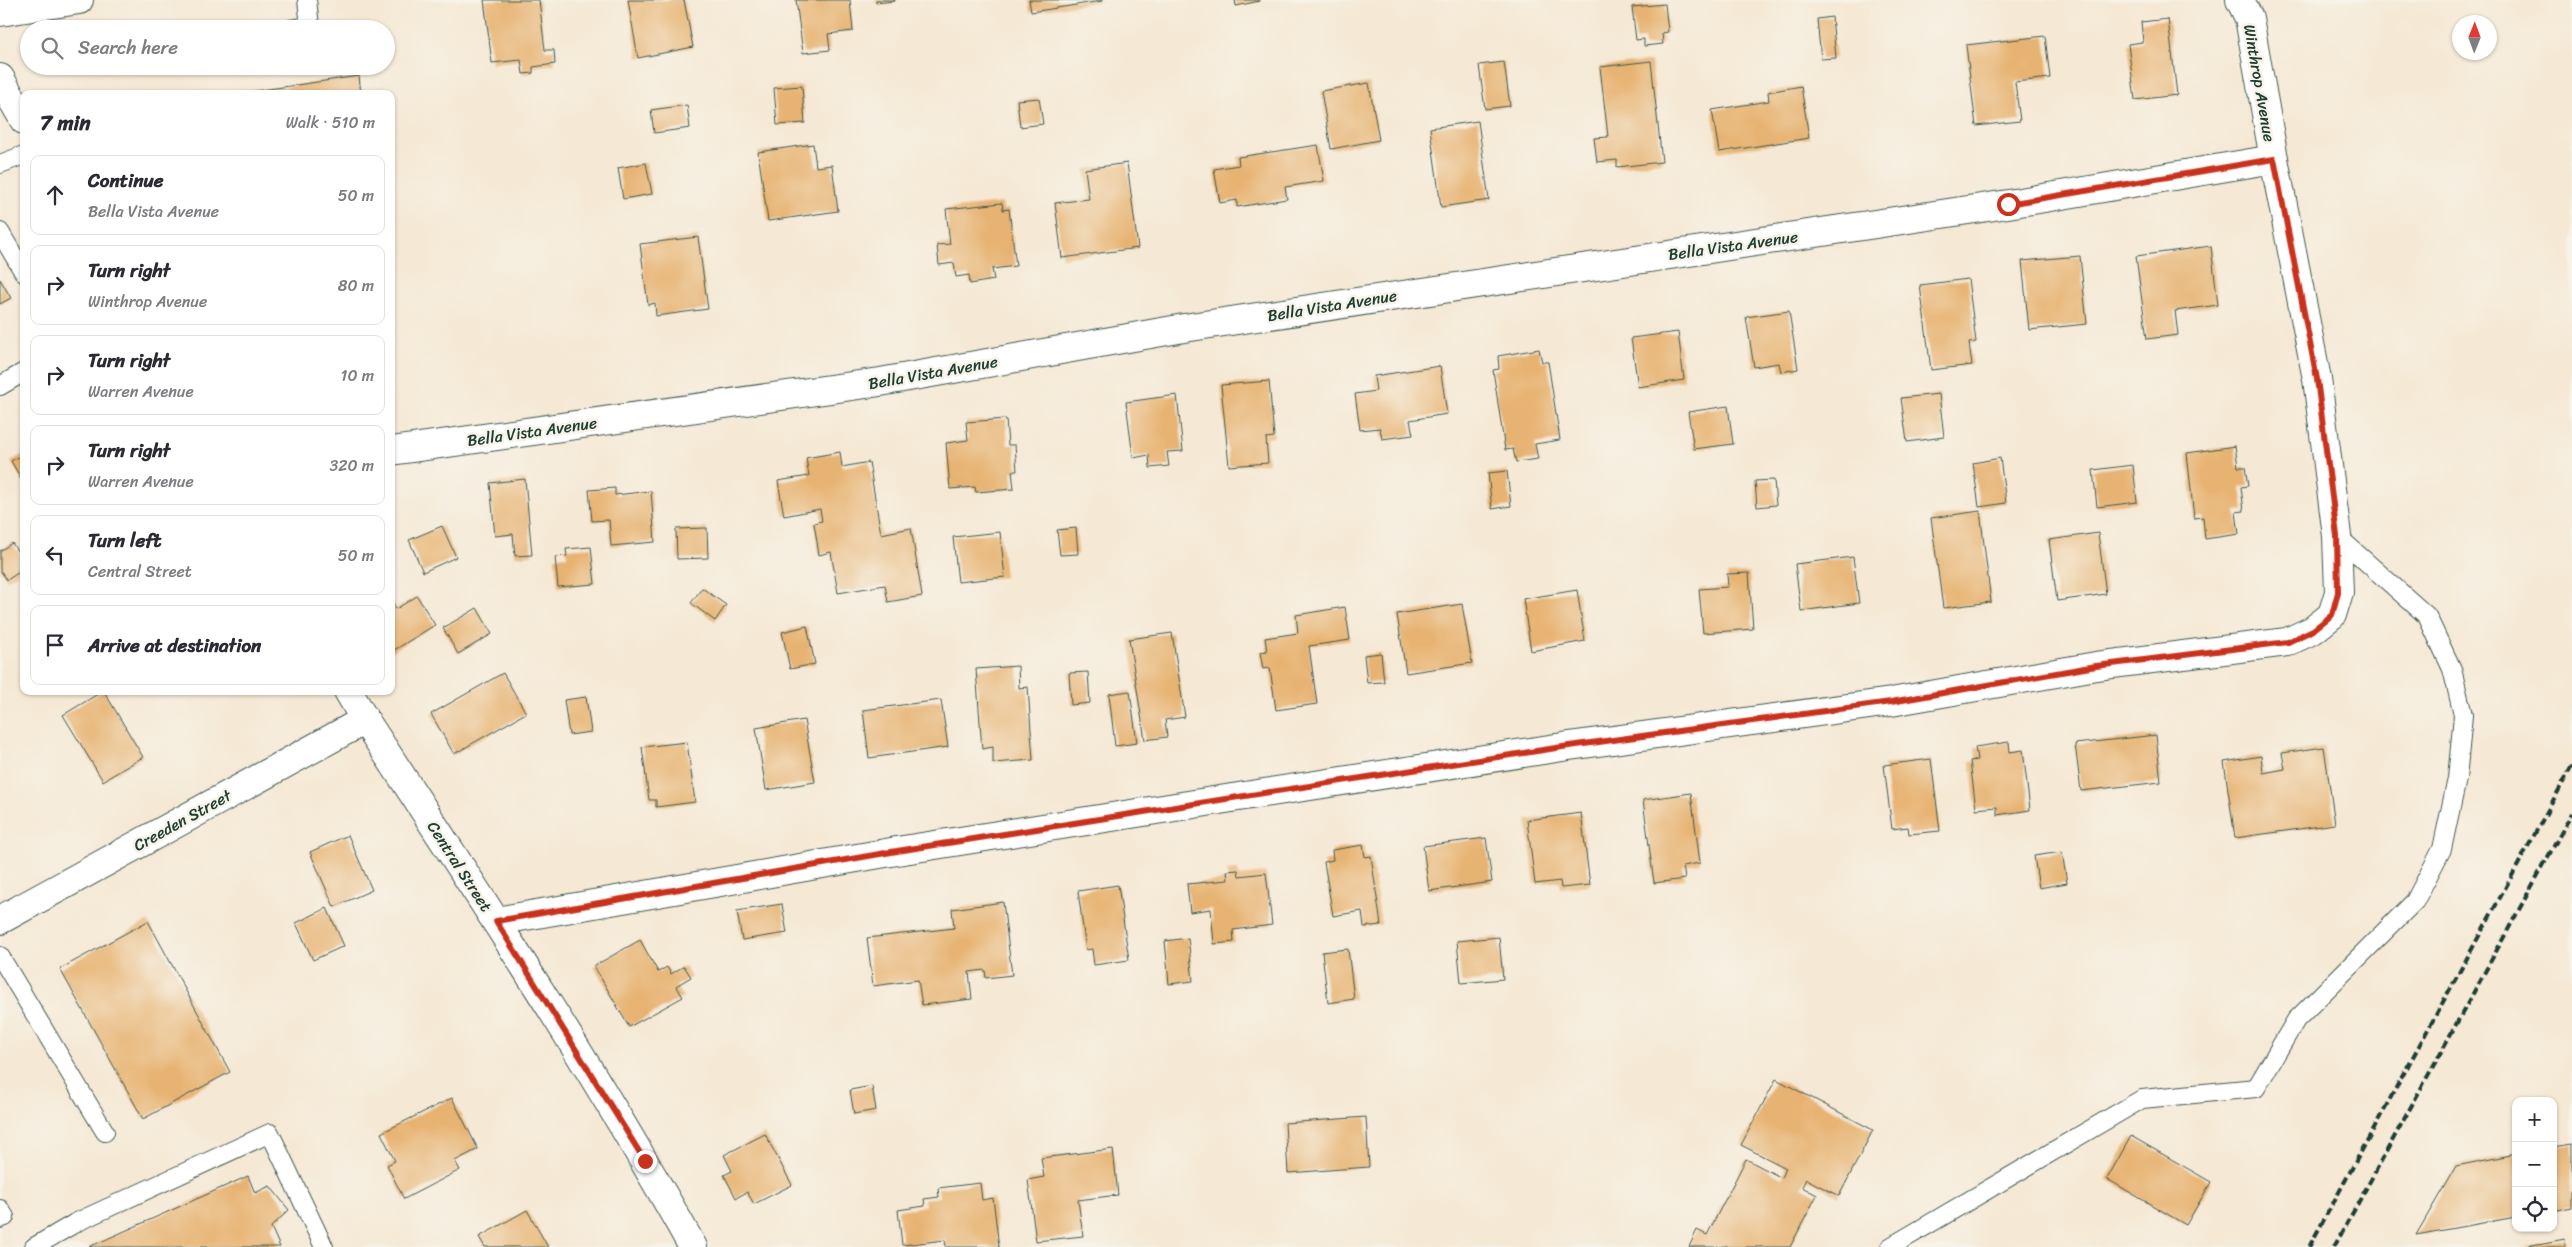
<!DOCTYPE html>
<html lang="en">
<head>
<meta charset="utf-8">
<style>
  :root { --surface:#fff; --page:#f7f7f7; --text:#2b2b33; --muted:#7c7c81; --line:#e1e1e2 }
  body { margin:0; font-family:Sriracha,sans-serif; background:var(--page); color:var(--text) }
  .controls { position:absolute; right:15px; bottom:15px; display:grid; overflow:hidden; border-radius:10px; box-shadow:0 1px 4px #0004 }
  .controls button { width:45px; height:45px; display:grid; place-items:center; padding:0; border:0; border-bottom:1px solid var(--line); background:var(--surface); color:var(--text); font:25px sans-serif }
  .compass { position:absolute; left:2452px; top:15px; width:45px; height:45px; border-radius:50%; background:var(--surface); box-shadow:0 1px 4px #0004; rotate:1deg }
  .stop { position:absolute; width:15px; height:15px; margin:-11px; border:4px solid #c8321e; border-radius:50%; background:#fff }
  .stop.end { background:#c8321e; border-color:#fff; box-shadow:0 1px 5px #0008 }
  .list { margin:0; padding:0; list-style:none }
  h2 { display:flex; justify-content:space-between; align-items:center; height:65px; margin:0; padding:0 20px; font-size:21px }
  h2 small { font-size:16px; font-weight:400; color:var(--muted) }
  .list li { display:grid; grid-template-columns:32px 1fr auto; gap:15px; align-items:center; box-sizing:border-box; height:80px; margin:0 10px 10px; padding:0 10px; border:1px solid var(--line); border-radius:10px }
  .list b { display:block; font-size:19px; white-space:nowrap }
  .list p { margin:0; font-size:16px; white-space:nowrap; color:var(--muted) }
  .list em { font-size:16px; font-style:normal; color:var(--muted) }
  .icon { flex:none; width:28px; height:28px; fill:none; stroke:currentColor; stroke-width:2; stroke-linecap:round; stroke-linejoin:round }
  .map { position:relative; flex:none; width:2572px; height:1247px; overflow:hidden }
  .search { position:absolute; background:var(--surface); box-shadow:0 1px 4px #0004; left:20px; top:20px; width:375px; height:55px; display:flex; align-items:center; gap:12px; box-sizing:border-box; padding:0 18px; border-radius:28px; color:var(--muted); font-size:19px }
  .panel { position:absolute; background:var(--surface); box-shadow:0 1px 4px #0004; left:20px; top:90px; width:375px; height:605px; border-radius:10px }
  .map>svg:first-child { display:block }
  .building { fill:#e7b372 }
  .lines { fill:none; stroke-linecap:round; stroke-linejoin:round }
  .lane-casing { stroke:#3f574c; stroke-width:20 }
  .street-casing { stroke:#3f574c; stroke-width:30 }
  .primary-casing { stroke:#3f574c; stroke-width:30 }
  .lane { stroke:#fff; stroke-width:18 }
  .street { stroke:#fff; stroke-width:28 }
  .primary { stroke:#fff; stroke-width:28 }
  .rail { stroke:#1f3d34; stroke-width:4; stroke-dasharray:8 4; stroke-linecap:butt }
  .route { stroke:#c8321e; stroke-width:6 }
  .labels { text-anchor:middle; stroke-width:5; stroke-linejoin:round; paint-order:stroke }
  .street-label { font-size:16px; fill:#1f3d34; stroke:#f7f3e8 }
</style>
</head>
<body>
<div class="map">
<svg width="2572" height="1247" viewBox="0 0 2572 1247">
  <rect width="100%" height="100%" fill="#f7f3e8"/>
  <filter id="ink" filterUnits="userSpaceOnUse"><feTurbulence type="fractalNoise" baseFrequency=".02" numOctaves="2"/><feDisplacementMap in="SourceGraphic" scale="10" xChannelSelector="R" yChannelSelector="G"/><feConvolveMatrix kernelMatrix="1 2 1 2 8 2 1 2 1" color-interpolation-filters="sRGB"/></filter>
  <filter id="wash" filterUnits="userSpaceOnUse"><feTurbulence type="fractalNoise" baseFrequency=".0096" numOctaves="4" result="noise"/><feDisplacementMap in="SourceGraphic" scale="20" xChannelSelector="R" yChannelSelector="G"/><feGaussianBlur stdDeviation="1.12" result="paint"/><feColorMatrix in="noise" values="0 0 0 0 0 0 0 0 0 0 0 0 0 0 0 0 0 1.4 0 .05"/><feComposite in="paint" operator="in"/></filter>
  <g filter="url(#wash)">
    <rect width="100%" height="100%" fill="#f5e8d4"/>
    <g id="blocks">
      <g class="building">
        <polygon points="484,0 539,0 545,50 554,50 555,64 533,67 533,73 523,74 521,60 492,63"/>
        <polygon points="628,0 684,0 693,47 638,58"/>
        <polygon points="796,0 850,0 853,31 828,34 830,50 803,53"/>
        <polygon points="876,0 895,0 895,1 876,3"/>
        <polygon points="1029,0 1102,0 1102,1 1031,12"/>
        <polygon points="1235,0 1260,0 1260,1 1236,6"/>
        <polygon points="1665,4 1668,32 1662,33 1663,44 1644,46 1644,39 1636,40 1632,7"/>
        <polygon points="1832,17 1836,58 1821,59 1817,19"/>
        <polygon points="2168,19 2177,95 2135,100 2128,44 2143,42 2141,22"/>
        <polygon points="2045,36 2050,78 2015,82 2020,121 1976,126 1966,45"/>
        <polygon points="1651,61 1662,162 1617,167 1617,160 1597,162 1594,138 1608,137 1600,67"/>
        <polygon points="1504,62 1510,106 1485,109 1479,65"/>
        <polygon points="359,76 361,94 241,94 241,93"/>
        <polygon points="1369,83 1379,140 1331,149 1321,91"/>
        <polygon points="802,86 805,123 777,125 774,88"/>
        <polygon points="1801,86 1809,138 1719,152 1712,110 1769,101 1768,92"/>
        <polygon points="1039,98 1043,124 1020,127 1017,100"/>
        <polygon points="687,105 690,128 654,133 651,110"/>
        <polygon points="1478,121 1489,200 1441,207 1430,128"/>
        <polygon points="813,144 816,167 832,165 838,211 768,221 758,152"/>
        <polygon points="1318,145 1324,181 1285,187 1287,199 1237,207 1237,200 1220,203 1214,169 1239,165 1238,157"/>
        <polygon points="646,163 652,194 623,199 618,168"/>
        <polygon points="1127,163 1138,248 1062,258 1055,203 1089,199 1085,169"/>
        <polygon points="1002,203 1003,210 1009,209 1016,266 992,269 994,280 970,284 969,275 956,277 954,263 939,265 937,245 950,244 946,209"/>
        <polygon points="698,237 708,309 656,316 655,303 648,305 640,244"/>
        <polygon points="2211,246 2218,305 2175,311 2178,335 2147,339 2136,256"/>
        <polygon points="2080,256 2087,324 2029,330 2022,261"/>
        <polygon points="0,279 11,298 0,304"/>
        <polygon points="1968,279 1976,342 1969,343 1972,365 1931,370 1920,285"/>
        <polygon points="1789,311 1798,369 1781,372 1779,363 1754,367 1746,317"/>
        <polygon points="1678,332 1684,380 1638,387 1631,338"/>
        <polygon points="1539,349 1542,362 1548,362 1560,440 1535,444 1538,459 1516,462 1513,449 1505,450 1493,370 1499,369 1498,356"/>
        <polygon points="1440,366 1447,414 1410,420 1413,435 1382,439 1380,428 1360,430 1355,394 1376,391 1374,376"/>
        <polygon points="1269,381 1274,437 1266,438 1268,463 1229,466 1221,385"/>
        <polygon points="1939,394 1944,437 1907,442 1901,398"/>
        <polygon points="1177,395 1183,451 1167,452 1169,466 1150,468 1149,455 1133,458 1126,402"/>
        <polygon points="1728,406 1733,444 1694,449 1688,412"/>
        <polygon points="1006,419 1008,445 1015,445 1017,471 1012,471 1014,489 976,492 975,487 950,489 946,443 968,440 966,422"/>
        <polygon points="2235,446 2238,467 2245,467 2248,486 2241,487 2244,511 2236,512 2239,534 2205,539 2203,517 2194,518 2187,453"/>
        <polygon points="840,452 842,467 869,462 881,534 911,528 922,596 888,602 885,585 838,593 831,552 819,555 814,523 822,521 820,509 784,516 778,481 809,476 806,458"/>
        <polygon points="24,454 24,484 11,461"/>
        <polygon points="2000,458 2006,503 1979,507 1973,463"/>
        <polygon points="2133,465 2137,502 2097,507 2093,470"/>
        <polygon points="1507,471 1511,506 1492,509 1488,473"/>
        <polygon points="525,479 532,555 515,556 513,534 495,536 490,483"/>
        <polygon points="1774,480 1776,505 1757,507 1755,481"/>
        <polygon points="615,488 615,495 651,491 655,542 611,546 609,520 592,521 589,490"/>
        <polygon points="1980,511 1991,602 1943,608 1931,518"/>
        <polygon points="442,526 456,557 423,572 409,540"/>
        <polygon points="707,528 708,558 677,559 676,529"/>
        <polygon points="1076,528 1078,554 1060,555 1057,530"/>
        <polygon points="1000,532 1005,577 958,582 953,537"/>
        <polygon points="2098,533 2106,594 2057,601 2049,540"/>
        <polygon points="12,543 24,561 24,569 7,580 0,570 0,551"/>
        <polygon points="591,547 595,584 558,587 555,557 567,556 566,549"/>
        <polygon points="1853,557 1859,603 1801,611 1795,564"/>
        <polygon points="1749,573 1753,629 1703,633 1699,589 1728,587 1727,574"/>
        <polygon points="702,588 726,605 715,621 691,603"/>
        <polygon points="1577,590 1585,641 1531,651 1523,599"/>
        <polygon points="417,596 435,625 391,652 391,605 393,603 396,609"/>
        <polygon points="1462,604 1472,663 1406,673 1397,614"/>
        <polygon points="1345,607 1350,640 1309,646 1317,704 1276,710 1270,668 1263,669 1260,652 1267,651 1265,638 1298,633 1296,615"/>
        <polygon points="477,608 492,634 458,654 443,628"/>
        <polygon points="807,626 815,664 790,669 782,632"/>
        <polygon points="1172,633 1185,717 1165,720 1167,737 1145,740 1129,639"/>
        <polygon points="1381,653 1384,682 1367,683 1364,655"/>
        <polygon points="1018,666 1019,688 1028,687 1033,760 993,763 993,747 982,749 976,669"/>
        <polygon points="1088,672 1090,703 1071,705 1069,673"/>
        <polygon points="503,673 526,713 454,754 431,714"/>
        <polygon points="103,691 108,691 105,693 143,757 103,781 63,715"/>
        <polygon points="1130,691 1137,743 1115,746 1109,694"/>
        <polygon points="586,697 591,732 569,735 564,700"/>
        <polygon points="941,700 948,747 869,758 863,710"/>
        <polygon points="804,720 815,782 766,790 756,728"/>
        <polygon points="2156,735 2161,782 2081,791 2075,744"/>
        <polygon points="687,742 695,802 656,807 656,800 649,800 642,747"/>
        <polygon points="2009,742 2010,752 2023,750 2030,810 1997,815 1997,807 1976,809 1970,761 1977,760 1975,747"/>
        <polygon points="2324,747 2335,824 2235,838 2224,762 2261,756 2263,773 2285,769 2282,753"/>
        <polygon points="1931,759 1940,831 1909,834 1908,827 1892,829 1884,765"/>
        <polygon points="1691,793 1700,863 1683,866 1685,879 1654,883 1643,800"/>
        <polygon points="1581,813 1590,885 1561,888 1560,881 1535,884 1527,820"/>
        <polygon points="348,835 372,890 334,907 310,852"/>
        <polygon points="1486,838 1492,882 1429,891 1423,846"/>
        <polygon points="1363,845 1365,857 1371,856 1381,925 1364,927 1362,911 1333,916 1324,862 1333,860 1332,850"/>
        <polygon points="2062,852 2067,883 2039,888 2034,856"/>
        <polygon points="1238,870 1239,876 1266,873 1272,925 1233,930 1234,942 1214,944 1211,909 1190,912 1187,884 1228,880 1227,871"/>
        <polygon points="1118,885 1129,960 1094,965 1092,949 1086,950 1078,891"/>
        <polygon points="1003,902 1012,975 986,978 985,970 969,972 972,999 922,1005 918,980 873,986 867,938 954,928 952,909"/>
        <polygon points="782,904 787,933 742,940 737,911"/>
        <polygon points="327,908 344,946 313,960 296,923"/>
        <polygon points="148,921 230,1072 143,1119 60,969"/>
        <polygon points="1499,937 1503,979 1461,983 1457,941"/>
        <polygon points="1188,938 1193,981 1169,984 1165,941"/>
        <polygon points="640,940 658,972 667,967 671,974 684,966 691,977 676,986 683,997 629,1027 594,966"/>
        <polygon points="1348,949 1354,999 1328,1003 1322,952"/>
        <polygon points="1776,1079 1873,1130 1839,1196 1806,1179 1802,1187 1817,1195 1790,1247 1689,1247 1697,1230 1707,1235 1746,1159 1782,1178 1786,1168 1741,1145"/>
        <polygon points="872,1086 876,1110 854,1114 850,1090"/>
        <polygon points="452,1098 478,1149 455,1161 460,1170 404,1199 387,1165 395,1161 381,1133"/>
        <polygon points="1366,1117 1369,1167 1288,1173 1285,1123"/>
        <polygon points="765,1134 792,1185 754,1204 747,1192 736,1198 724,1175 732,1171 724,1155"/>
        <polygon points="2131,1136 2211,1182 2186,1225 2107,1179"/>
        <polygon points="2572,1144 2572,1207 2553,1211 2553,1147"/>
        <polygon points="1113,1149 1118,1195 1078,1200 1083,1236 1036,1241 1028,1180 1044,1177 1041,1158"/>
        <polygon points="2516,1154 2516,1217 2416,1235 2456,1166"/>
        <polygon points="248,1176 255,1193 270,1186 289,1210 271,1227 280,1247 89,1247"/>
        <polygon points="980,1183 982,1200 993,1198 999,1247 946,1247 945,1240 902,1245 898,1210 925,1206 924,1199 939,1197 938,1188"/>
        <polygon points="527,1210 548,1247 485,1247 479,1237"/>
        <polygon points="2565,1239 2566,1247 2528,1247 2527,1246"/>
      </g>
    </g>
  </g>
  <g filter="url(#ink)">
    <use href="#blocks" fill-opacity="0" stroke="#3f574c" stroke-width="1"/>
    <g class="lines">
      <defs>
        <g id="lane">
          <polyline points="291,29 310,26 307,0"/>
          <polyline points="0,164 24,155"/>
          <polyline points="0,232 24,273"/>
          <polyline points="0,386 24,372"/>
          <polyline points="0,956 105,1132"/>
          <polyline points="0,1209 5,1217 0,1219"/>
          <polyline points="34,1247 77,1222 270,1133 324,1247"/>
          <polyline points="1890,1247 2142,1099 2256,1088 2296,1020 2415,901 2442,849 2457,779 2463,715 2452,669 2427,616 2337,536"/>
        </g>
        <g id="street">
          <polyline points="0,78 24,120"/>
          <polyline points="391,451 880,382 1184,328 2008,204 2274,159"/>
          <path d="M348 691 365 720C478 893 592 1066 693 1247"/>
          <polyline points="0,920 365,720"/>
          <polyline points="496,921 897,851 1251,795 1569,746 1891,702 2096,666 2287,642 2313,630 2332,615 2339,592 2337,536 2317,379 2274,159 2249,18 2240,0"/>
        </g>
        <polyline id="primary" points="0,12 79,0"/>
      </defs>
      <use href="#lane" class="lane-casing"/>
      <use href="#street" class="street-casing"/>
      <use href="#primary" class="primary-casing"/>
      <use href="#lane" class="lane"/>
      <use href="#street" class="street"/>
      <use href="#primary" class="primary"/>
      <g class="rail">
        <polyline points="2309,1247 2572,766"/>
        <polyline points="2334,1247 2572,813"/>
      </g>
    </g>
  </g>
  <g class="lines" filter="url(#ink)">
    <polyline class="route" points="645,1161 496,921 897,851 1251,795 1569,746 1891,702 2096,666 2288,642 2313,630 2332,615 2338,592 2337,536 2317,379 2274,159 2008,204"/>
  </g>
  <g class="labels">
    <g class="street-label">
      <text transform="translate(2260 83) rotate(80)" y="6">Winthrop Avenue</text>
      <text transform="translate(1733 245) rotate(-8)" y="6">Bella Vista Avenue</text>
      <text transform="translate(1332 305) rotate(-9)" y="6">Bella Vista Avenue</text>
      <text transform="translate(933 372) rotate(-10)" y="6">Bella Vista Avenue</text>
      <text transform="translate(532 431) rotate(-8)" y="6">Bella Vista Avenue</text>
      <text transform="translate(182 820) rotate(-29)" y="6">Creeden Street</text>
      <text transform="translate(460 866) rotate(57)" y="6">Central Street</text>
    </g>
  </g>
</svg>
<div class="controls">
<button>+</button>
<button>−</button>
<button><svg class="icon" aria-label="locate" viewBox="0 0 24 24"><circle cx="12" cy="12" r="6"/><path d="M12 2v4M12 18v4M2 12h4M18 12h4"/></svg></button>
</div>
<svg class="compass" viewBox="-18 -18 36 36"><path d="M0-13l5 13h-10z" fill="#e53935"/><path d="M0 13l5-13h-10z" fill="#7c7c81"/></svg>
<div class="stop" style="left:2008px;top:204px"></div>
<div class="stop end" style="left:645px;top:1161px"></div>
<div class="search"><svg class="icon" aria-label="search" viewBox="0 0 24 24"><circle cx="10" cy="10" r="6"/><path d="M15 15l6 6"/></svg>Search here</div>
<section class="panel">
<h2>7 min<small>Walk · 510 m</small></h2>
<ul class="list">
<li><svg class="icon" aria-label="ahead" viewBox="0 0 24 24"><path d="M12 20V5M6 11l6-6 6 6"/></svg><div><b>Continue</b><p>Bella Vista Avenue</p></div><em>50 m</em></li>
<li><svg class="icon" aria-label="right" viewBox="0 0 24 24"><path d="M7 20v-9h11M14 6l5 5-5 5"/></svg><div><b>Turn right</b><p>Winthrop Avenue</p></div><em>80 m</em></li>
<li><svg class="icon" aria-label="right" viewBox="0 0 24 24"><path d="M7 20v-9h11M14 6l5 5-5 5"/></svg><div><b>Turn right</b><p>Warren Avenue</p></div><em>10 m</em></li>
<li><svg class="icon" aria-label="right" viewBox="0 0 24 24"><path d="M7 20v-9h11M14 6l5 5-5 5"/></svg><div><b>Turn right</b><p>Warren Avenue</p></div><em>320 m</em></li>
<li><svg class="icon" aria-label="left" viewBox="0 0 24 24"><path d="M17 20v-9H6M10 6l-5 5 5 5"/></svg><div><b>Turn left</b><p>Central Street</p></div><em>50 m</em></li>
<li><svg class="icon" aria-label="arrive" viewBox="0 0 24 24"><path d="M6 21V4h12l-3 4 3 4H6"/></svg><div><b>Arrive at destination</b></div></li>
</ul>
</section>
</div>
</body>
</html>
